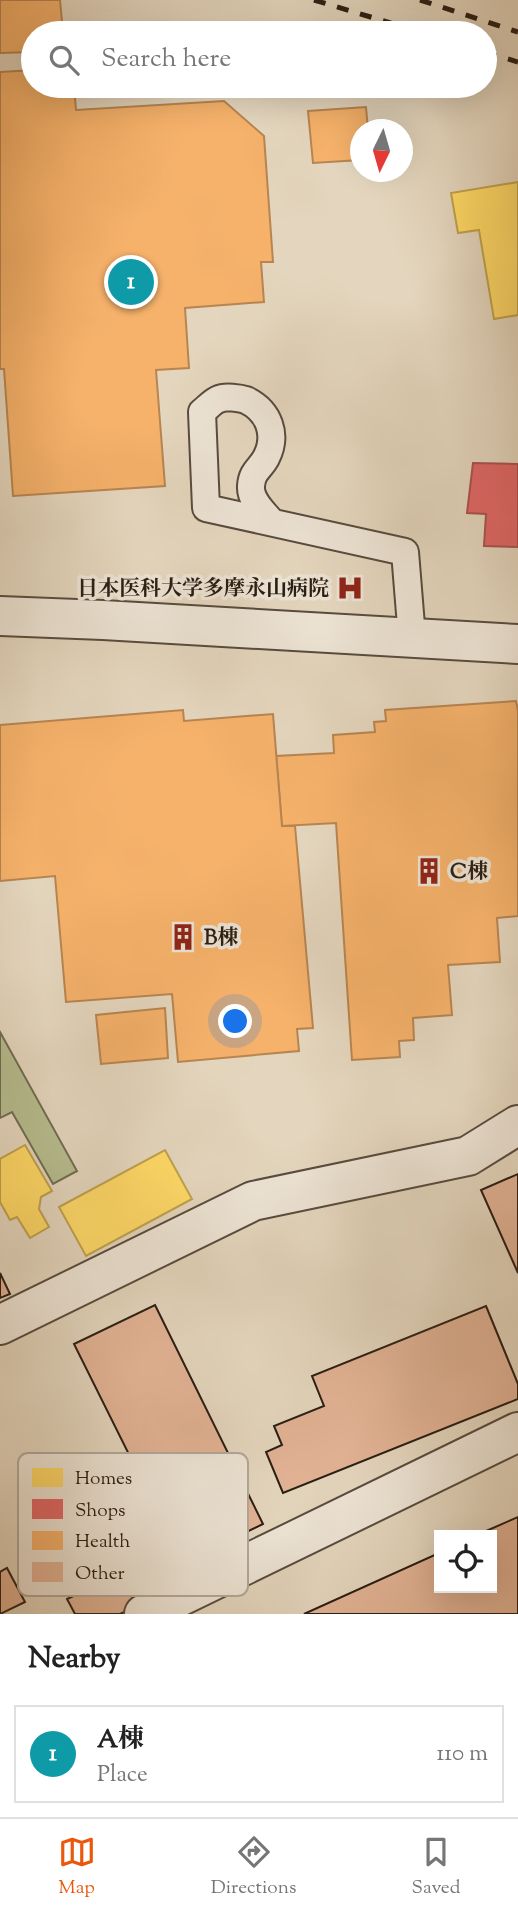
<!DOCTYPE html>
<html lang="en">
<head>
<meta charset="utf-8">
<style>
  :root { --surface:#fff; --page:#f6f6f6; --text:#222; --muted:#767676; --line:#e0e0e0; --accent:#ea580c }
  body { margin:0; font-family:"Sorts Mill Goudy","Noto Serif JP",serif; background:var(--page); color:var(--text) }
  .controls { position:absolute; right:21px; bottom:21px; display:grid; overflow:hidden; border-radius:0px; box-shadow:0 7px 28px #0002 }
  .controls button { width:63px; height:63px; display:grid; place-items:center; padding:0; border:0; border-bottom:2px solid var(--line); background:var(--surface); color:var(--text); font:35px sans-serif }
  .compass { position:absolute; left:350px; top:119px; width:63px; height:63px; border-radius:50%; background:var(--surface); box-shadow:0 7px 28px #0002; rotate:185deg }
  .you { position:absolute; left:236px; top:1022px; width:24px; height:24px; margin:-18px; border:5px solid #fff; border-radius:50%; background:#1a73e8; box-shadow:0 0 0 10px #1a73e833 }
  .badge { display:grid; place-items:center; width:46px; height:46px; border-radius:50%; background:var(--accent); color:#fff; font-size:23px; font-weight:700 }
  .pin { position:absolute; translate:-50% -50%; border:4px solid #fff; box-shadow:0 2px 7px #0006 }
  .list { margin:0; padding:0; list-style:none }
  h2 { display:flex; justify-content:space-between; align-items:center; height:91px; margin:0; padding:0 28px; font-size:30px }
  h2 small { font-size:23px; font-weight:400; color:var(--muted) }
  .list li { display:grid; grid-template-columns:46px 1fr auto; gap:21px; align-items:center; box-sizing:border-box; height:98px; margin:0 14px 14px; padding:0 14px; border:2px solid var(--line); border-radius:0px }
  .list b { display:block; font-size:26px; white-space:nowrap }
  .list p { margin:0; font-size:23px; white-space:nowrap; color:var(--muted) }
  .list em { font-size:23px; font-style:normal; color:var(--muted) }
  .icon { flex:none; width:38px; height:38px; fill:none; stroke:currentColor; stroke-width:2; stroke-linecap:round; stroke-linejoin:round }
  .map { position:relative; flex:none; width:518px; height:1614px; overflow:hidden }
  .search { position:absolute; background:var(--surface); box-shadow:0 7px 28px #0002; left:21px; right:21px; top:21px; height:77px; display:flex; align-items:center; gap:18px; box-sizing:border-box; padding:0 24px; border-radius:38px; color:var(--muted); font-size:26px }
  .sheet { height:203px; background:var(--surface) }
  nav { display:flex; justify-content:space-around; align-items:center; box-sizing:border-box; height:98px; border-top:2px solid var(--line); background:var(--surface); font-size:19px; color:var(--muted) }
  nav a { display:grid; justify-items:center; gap:4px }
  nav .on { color:var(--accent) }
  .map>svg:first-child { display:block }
  .green { fill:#b6bd90; stroke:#706d52; stroke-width:2 }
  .homes { fill:#ffd966; stroke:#bfa14d; stroke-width:2 }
  .shops { fill:#e06666; stroke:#a9504d; stroke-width:2 }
  .health { fill:#f6b26b; stroke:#b88551; stroke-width:2 }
  .building { fill:#e2b395; stroke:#291d14; stroke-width:2 }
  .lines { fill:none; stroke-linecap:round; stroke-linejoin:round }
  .service-casing { stroke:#584b3e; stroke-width:30 }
  .minor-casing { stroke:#584b3e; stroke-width:42 }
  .tertiary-casing { stroke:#584b3e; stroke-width:42 }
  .service { stroke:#ede4d5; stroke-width:26 }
  .minor { stroke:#ede4d5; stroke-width:38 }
  .tertiary { stroke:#ede4d5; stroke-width:38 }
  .rail { stroke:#291d14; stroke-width:5; stroke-dasharray:12 12; stroke-linecap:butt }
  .labels { text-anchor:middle; stroke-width:7; stroke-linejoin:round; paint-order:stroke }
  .poi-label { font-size:21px; font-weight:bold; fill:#291d14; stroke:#ede4d5; text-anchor:start }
  .key { fill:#ede4d5; stroke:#b2a89b; stroke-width:2 }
  .key-label { font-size:19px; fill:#291d14 }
</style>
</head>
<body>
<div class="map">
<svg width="518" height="1614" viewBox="0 0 518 1614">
  <rect width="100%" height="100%" fill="#e4d6be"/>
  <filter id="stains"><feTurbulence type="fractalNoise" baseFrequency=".00286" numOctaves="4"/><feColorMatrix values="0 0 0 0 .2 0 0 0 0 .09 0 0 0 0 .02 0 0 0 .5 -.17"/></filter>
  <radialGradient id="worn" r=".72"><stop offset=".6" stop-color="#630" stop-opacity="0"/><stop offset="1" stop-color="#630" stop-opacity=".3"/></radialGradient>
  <polygon class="green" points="0,1032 77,1171 53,1184 12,1112 0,1118"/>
  <g class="homes">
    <polygon points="518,182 518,315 494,319 479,230 458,233 451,193"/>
    <polygon points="25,1145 52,1191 41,1197 39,1209 49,1227 30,1238 17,1217 10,1220 0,1202 0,1159"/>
    <polygon points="165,1150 192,1199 86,1256 59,1207"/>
  </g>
  <polygon class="shops" points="473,463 518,464 518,547 484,546 486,514 467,513"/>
  <g class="health">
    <polygon points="0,0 60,0 63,33 33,33 33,52 0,53"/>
    <polygon points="33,70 33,86 74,86 76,110 224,101 264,136 273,262 261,262 264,302 185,308 189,368 156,370 165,486 13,496 4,369 0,369 0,72"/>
    <polygon points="366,107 368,130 360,130 360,160 313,163 308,111"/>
    <polygon points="516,701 518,711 518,916 497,918 500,962 448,965 452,1015 413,1018 414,1040 399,1041 400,1057 352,1060 336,823 282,826 276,756 334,753 333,735 375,732 374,722 386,721 385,710"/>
    <polygon points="183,710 184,721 273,714 282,826 295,826 313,1028 297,1029 299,1051 178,1062 172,994 66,1002 55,876 0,881 0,725"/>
    <polygon points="165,1008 168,1058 101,1064 96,1015"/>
  </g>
  <g class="building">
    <polygon points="518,1174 518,1273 481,1190"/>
    <polygon points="0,1273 10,1294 0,1298"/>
    <polygon points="155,1305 263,1524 183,1563 74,1344"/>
    <polygon points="486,1306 518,1384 518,1399 283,1493 266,1452 282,1445 274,1426 324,1406 312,1376"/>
    <polygon points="518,1517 518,1614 304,1614 439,1553 439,1588 492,1588 492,1535 477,1535"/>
    <polygon points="7,1568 25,1602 0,1614 0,1572"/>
    <polygon points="127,1571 142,1604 120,1614 75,1614 67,1599"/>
  </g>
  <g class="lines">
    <defs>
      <path id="service" d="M272 522C263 512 250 500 251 486 252 471 260 469 266 458 278 435 269 411 246 400 240 398 225 396 219 399 213 401 207 408 202 412L206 508 405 552 412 638"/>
      <g id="minor">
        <polyline points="0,1325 253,1201 468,1156 518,1125"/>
        <polyline points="144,1614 518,1432"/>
      </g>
      <polyline id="tertiary" points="0,616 103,620 518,644"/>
    </defs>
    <use href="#service" class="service-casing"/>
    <use href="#minor" class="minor-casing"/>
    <use href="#tertiary" class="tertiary-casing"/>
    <use href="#service" class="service"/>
    <use href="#minor" class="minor"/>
    <use href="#tertiary" class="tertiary"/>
    <g class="rail">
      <polyline points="314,0 424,33"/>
      <polyline points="420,0 518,32"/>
      <polyline points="485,52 518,62"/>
    </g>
  </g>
  <defs>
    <symbol id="hospital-bare" viewBox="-9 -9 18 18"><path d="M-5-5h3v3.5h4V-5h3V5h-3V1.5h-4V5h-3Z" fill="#8f2418" stroke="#ede4d5" stroke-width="2.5" paint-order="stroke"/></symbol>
    <symbol id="building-bare" viewBox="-9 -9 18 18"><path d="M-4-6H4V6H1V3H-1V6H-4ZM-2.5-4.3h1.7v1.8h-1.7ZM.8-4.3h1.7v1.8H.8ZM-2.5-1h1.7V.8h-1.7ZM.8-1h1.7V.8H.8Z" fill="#8f2418" stroke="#ede4d5" stroke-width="2.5" paint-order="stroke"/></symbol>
  </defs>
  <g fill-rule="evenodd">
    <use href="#hospital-bare" x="331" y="569" width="38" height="38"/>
    <use href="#building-bare" x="410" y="852" width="38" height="38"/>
    <use href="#building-bare" x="164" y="918" width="38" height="38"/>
  </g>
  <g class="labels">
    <g class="poi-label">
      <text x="329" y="595" text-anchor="end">日本医科大学多摩永山病院</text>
      <text x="450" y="878">C棟</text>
      <text x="204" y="944">B棟</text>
    </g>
  </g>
  <rect x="18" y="1453" width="230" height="143" rx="10" class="key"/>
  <rect x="32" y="1468" width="31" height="19" fill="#ffd966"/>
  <rect x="32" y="1499" width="31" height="20" fill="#e06666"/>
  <rect x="32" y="1531" width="31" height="19" fill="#f6b26b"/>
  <rect x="32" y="1562" width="31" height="20" fill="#e2b395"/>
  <g class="key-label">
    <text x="75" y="1484">Homes</text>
    <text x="75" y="1516">Shops</text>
    <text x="75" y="1547">Health</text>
    <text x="75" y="1579">Other</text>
  </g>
  <rect width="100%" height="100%" filter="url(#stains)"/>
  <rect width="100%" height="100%" fill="url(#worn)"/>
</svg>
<div class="controls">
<button><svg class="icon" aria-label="locate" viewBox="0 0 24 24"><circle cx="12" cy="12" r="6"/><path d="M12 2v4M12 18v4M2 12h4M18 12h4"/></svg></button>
</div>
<svg class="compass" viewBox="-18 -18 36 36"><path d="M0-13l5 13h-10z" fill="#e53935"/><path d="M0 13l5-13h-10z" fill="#767676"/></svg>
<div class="you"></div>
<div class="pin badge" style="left:131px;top:282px;background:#0f9aa8">1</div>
<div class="search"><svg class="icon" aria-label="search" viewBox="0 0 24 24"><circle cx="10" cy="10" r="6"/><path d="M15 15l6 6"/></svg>Search here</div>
</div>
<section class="sheet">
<h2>Nearby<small></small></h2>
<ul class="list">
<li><span class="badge" style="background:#0f9aa8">1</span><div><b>A棟</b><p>Place</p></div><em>110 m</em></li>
</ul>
</section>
<nav>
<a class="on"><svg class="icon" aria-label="map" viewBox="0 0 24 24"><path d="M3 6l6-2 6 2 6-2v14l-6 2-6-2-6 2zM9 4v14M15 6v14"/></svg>Map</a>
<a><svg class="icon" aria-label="directions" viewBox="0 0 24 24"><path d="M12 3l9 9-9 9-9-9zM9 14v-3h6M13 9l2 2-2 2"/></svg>Directions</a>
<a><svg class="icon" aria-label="saved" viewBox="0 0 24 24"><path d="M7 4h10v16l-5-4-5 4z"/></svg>Saved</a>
</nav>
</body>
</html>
